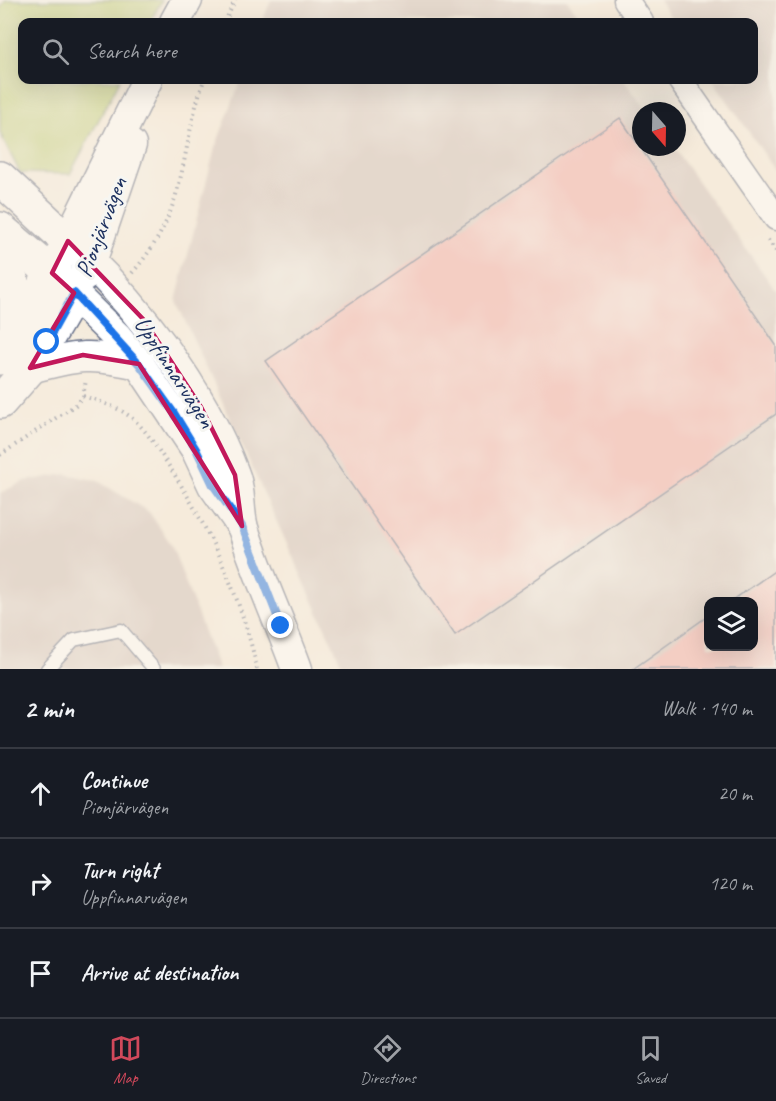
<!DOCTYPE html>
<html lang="en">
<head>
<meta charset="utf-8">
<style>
  :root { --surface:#171b24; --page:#242831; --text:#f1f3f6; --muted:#9ea1a6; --line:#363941; --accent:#d1495b }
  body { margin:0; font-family:Caveat,sans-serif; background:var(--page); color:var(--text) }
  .controls { position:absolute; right:18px; bottom:18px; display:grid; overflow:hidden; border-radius:12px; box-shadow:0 6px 24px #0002 }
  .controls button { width:54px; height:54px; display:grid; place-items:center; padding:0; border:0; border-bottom:2px solid var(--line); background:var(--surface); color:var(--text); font:30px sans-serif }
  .compass { position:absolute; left:632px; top:102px; width:54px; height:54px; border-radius:50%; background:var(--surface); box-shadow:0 6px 24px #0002; rotate:160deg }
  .stop { position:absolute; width:18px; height:18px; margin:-14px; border:4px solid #1a73e8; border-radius:50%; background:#fff }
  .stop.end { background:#1a73e8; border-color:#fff; box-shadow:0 2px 6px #0008 }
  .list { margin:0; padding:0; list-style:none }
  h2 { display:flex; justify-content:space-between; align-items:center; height:78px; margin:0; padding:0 24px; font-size:26px }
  h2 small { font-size:20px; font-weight:400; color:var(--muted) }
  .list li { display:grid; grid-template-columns:39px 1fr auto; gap:18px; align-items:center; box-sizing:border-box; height:90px; padding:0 24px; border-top:2px solid var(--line) }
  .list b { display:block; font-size:22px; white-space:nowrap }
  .list p { margin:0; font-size:20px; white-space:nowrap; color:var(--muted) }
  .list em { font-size:20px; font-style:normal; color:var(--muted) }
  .icon { flex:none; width:33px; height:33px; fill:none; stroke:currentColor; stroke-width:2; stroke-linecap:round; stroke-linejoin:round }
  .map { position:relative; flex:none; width:776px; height:669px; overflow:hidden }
  .search { position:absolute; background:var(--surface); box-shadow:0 6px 24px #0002; left:18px; right:18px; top:18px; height:66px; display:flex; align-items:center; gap:15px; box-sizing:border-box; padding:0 21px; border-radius:12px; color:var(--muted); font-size:22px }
  .sheet { height:348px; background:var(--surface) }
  nav { display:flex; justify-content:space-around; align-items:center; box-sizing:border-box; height:84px; border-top:2px solid var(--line); background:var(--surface); font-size:16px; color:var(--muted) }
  nav a { display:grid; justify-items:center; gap:3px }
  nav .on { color:var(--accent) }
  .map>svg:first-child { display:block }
  .industrial { fill:#cfc0ba; fill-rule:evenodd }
  .green { fill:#b7cb6e; stroke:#697d66; stroke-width:1.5 }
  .building { fill:#f1aaa7 }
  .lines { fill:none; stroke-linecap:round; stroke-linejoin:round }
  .service-casing { stroke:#67718a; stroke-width:15 }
  .minor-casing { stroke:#67718a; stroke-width:27 }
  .tertiary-casing { stroke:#67718a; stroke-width:33 }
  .secondary-casing { stroke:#67718a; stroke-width:36 }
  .motorway-casing { stroke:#67718a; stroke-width:36 }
  .path { stroke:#67718a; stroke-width:4; stroke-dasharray:1.5 4.5; stroke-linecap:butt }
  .service { stroke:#fff; stroke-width:12 }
  .minor { stroke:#fff; stroke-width:24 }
  .tertiary { stroke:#fff; stroke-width:30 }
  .secondary { stroke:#fff; stroke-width:33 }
  .motorway { stroke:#fff; stroke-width:33 }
  .route { stroke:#1a73e8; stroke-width:8 }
  .marked { fill:none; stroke:#c2185b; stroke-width:4.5; stroke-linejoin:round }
  .labels { text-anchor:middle; stroke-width:6; stroke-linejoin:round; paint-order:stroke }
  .street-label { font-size:24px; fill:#1b2f5e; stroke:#f6f6f2 }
</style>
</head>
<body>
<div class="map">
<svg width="776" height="669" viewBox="0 0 776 669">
  <rect width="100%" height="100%" fill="#f6f6f2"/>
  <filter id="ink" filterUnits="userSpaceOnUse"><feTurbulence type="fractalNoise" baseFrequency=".0167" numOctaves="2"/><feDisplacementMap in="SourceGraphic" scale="12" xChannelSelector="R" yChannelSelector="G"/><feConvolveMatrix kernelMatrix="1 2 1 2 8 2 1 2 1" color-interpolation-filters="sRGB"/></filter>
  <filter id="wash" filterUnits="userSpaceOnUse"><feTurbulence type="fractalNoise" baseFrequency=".008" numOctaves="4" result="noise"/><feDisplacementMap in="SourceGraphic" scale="24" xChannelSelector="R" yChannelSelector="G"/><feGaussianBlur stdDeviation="1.35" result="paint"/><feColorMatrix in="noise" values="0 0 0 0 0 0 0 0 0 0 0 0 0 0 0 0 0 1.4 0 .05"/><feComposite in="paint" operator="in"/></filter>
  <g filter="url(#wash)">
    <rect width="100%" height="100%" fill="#f5ebdb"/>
    <g class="industrial">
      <polygon points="271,0 567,0 584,22 262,22"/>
      <polygon points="659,0 776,0 776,171 713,80 754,80 754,22 674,22"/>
      <path d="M241 80H624L647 111H641V147H673L776 291V669H344L176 301 215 148ZM708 602H754V646H708Z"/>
      <polygon points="66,474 98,481 149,512 171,544 218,669 0,669 0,493 25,481"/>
    </g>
    <polygon class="green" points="6,0 162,0 150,22 22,22 22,80 120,80 70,174 20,173 0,133 0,8"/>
    <g id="blocks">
      <g class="building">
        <polygon points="620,118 776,345 776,414 455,635 266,361"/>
        <polygon points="776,570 776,669 633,669 708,616 708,646 753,646 753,602 730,602"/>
      </g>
    </g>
  </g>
  <g filter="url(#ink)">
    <use href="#blocks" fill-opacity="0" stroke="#67718a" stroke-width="1.5"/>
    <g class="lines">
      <defs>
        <polyline id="service" points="47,669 74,640 121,630 154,669"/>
        <g id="minor">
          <polyline points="626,0 641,22"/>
          <polyline points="680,80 776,218"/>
        </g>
        <g id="tertiary">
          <polyline points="175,22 187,0"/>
          <polyline points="147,80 52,273 117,337 139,364 196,449 213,485 242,526"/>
          <path d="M68 241C135 301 202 389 234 474 241 490 238 511 243 528 258 575 280 622 297 669"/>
          <polyline points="83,277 91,262 131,145"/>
          <path d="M30 368C78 355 91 353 139 364"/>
        </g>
        <g id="secondary">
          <polyline points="0,178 68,241"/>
          <polyline points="0,358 52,273"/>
          <polyline points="0,402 30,368 74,293"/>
        </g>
        <g id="motorway">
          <polyline points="0,229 52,273"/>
          <polyline points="0,237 16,297 16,331"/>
        </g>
      </defs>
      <use href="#service" class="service-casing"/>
      <use href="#minor" class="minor-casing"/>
      <use href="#tertiary" class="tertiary-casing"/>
      <use href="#secondary" class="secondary-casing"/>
      <use href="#motorway" class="motorway-casing"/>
      <g class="path">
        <polyline points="225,22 235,0"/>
        <polyline points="768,240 776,251"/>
        <path d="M132 273C190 208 178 154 204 80"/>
        <path d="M83 396C101 402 119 407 133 419 147 431 157 448 167 463 207 524 242 597 257 669"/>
        <polyline points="0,455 77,404 83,396 86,380"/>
      </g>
      <use href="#service" class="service"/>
      <use href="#minor" class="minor"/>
      <use href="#tertiary" class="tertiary"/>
      <use href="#secondary" class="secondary"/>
      <use href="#motorway" class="motorway"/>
    </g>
  </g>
  <g class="lines" filter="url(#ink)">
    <polyline class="route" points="47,342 74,293 139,364 174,413 196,449 213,485 242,526 281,626"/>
  </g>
  <path d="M0 0H776V669H0ZM68 241 144 320 201 407 235 475 242 526 139 364 83 355 30 368 74 293 52 273Z" fill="#f5ebdb" fill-opacity=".55" fill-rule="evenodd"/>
  <path class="marked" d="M68 241 144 320 201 407 235 475 242 526 139 364 83 355 30 368 74 293 52 273Z"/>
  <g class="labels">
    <g class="street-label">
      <text transform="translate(101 227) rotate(-69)" y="8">Pionjärvägen</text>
      <text transform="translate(175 372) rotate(57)" y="8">Uppfinnarvägen</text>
    </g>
  </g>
</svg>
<div class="controls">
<button><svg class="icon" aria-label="layers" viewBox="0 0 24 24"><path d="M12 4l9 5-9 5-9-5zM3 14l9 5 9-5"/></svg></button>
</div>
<svg class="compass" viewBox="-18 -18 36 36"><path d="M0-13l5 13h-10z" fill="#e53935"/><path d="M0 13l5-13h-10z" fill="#9ea1a6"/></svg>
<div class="stop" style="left:47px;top:342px"></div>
<div class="stop end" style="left:281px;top:626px"></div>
<div class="search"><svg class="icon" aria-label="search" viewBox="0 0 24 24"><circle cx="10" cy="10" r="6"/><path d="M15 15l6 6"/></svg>Search here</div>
</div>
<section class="sheet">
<h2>2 min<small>Walk · 140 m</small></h2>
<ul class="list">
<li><svg class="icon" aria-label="ahead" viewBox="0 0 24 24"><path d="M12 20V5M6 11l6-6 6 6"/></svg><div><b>Continue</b><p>Pionjärvägen</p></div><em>20 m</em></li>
<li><svg class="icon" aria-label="right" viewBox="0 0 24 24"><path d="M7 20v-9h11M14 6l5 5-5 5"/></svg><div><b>Turn right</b><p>Uppfinnarvägen</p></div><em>120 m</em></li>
<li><svg class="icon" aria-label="arrive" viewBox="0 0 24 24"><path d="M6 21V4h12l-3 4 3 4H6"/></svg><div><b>Arrive at destination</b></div></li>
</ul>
</section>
<nav>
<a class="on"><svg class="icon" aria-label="map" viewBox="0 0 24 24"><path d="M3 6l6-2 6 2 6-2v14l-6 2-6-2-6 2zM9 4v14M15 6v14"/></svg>Map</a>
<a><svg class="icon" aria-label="directions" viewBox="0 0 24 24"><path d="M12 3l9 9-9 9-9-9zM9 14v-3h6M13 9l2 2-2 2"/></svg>Directions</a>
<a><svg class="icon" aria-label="saved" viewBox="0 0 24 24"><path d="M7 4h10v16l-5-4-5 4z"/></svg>Saved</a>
</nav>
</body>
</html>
